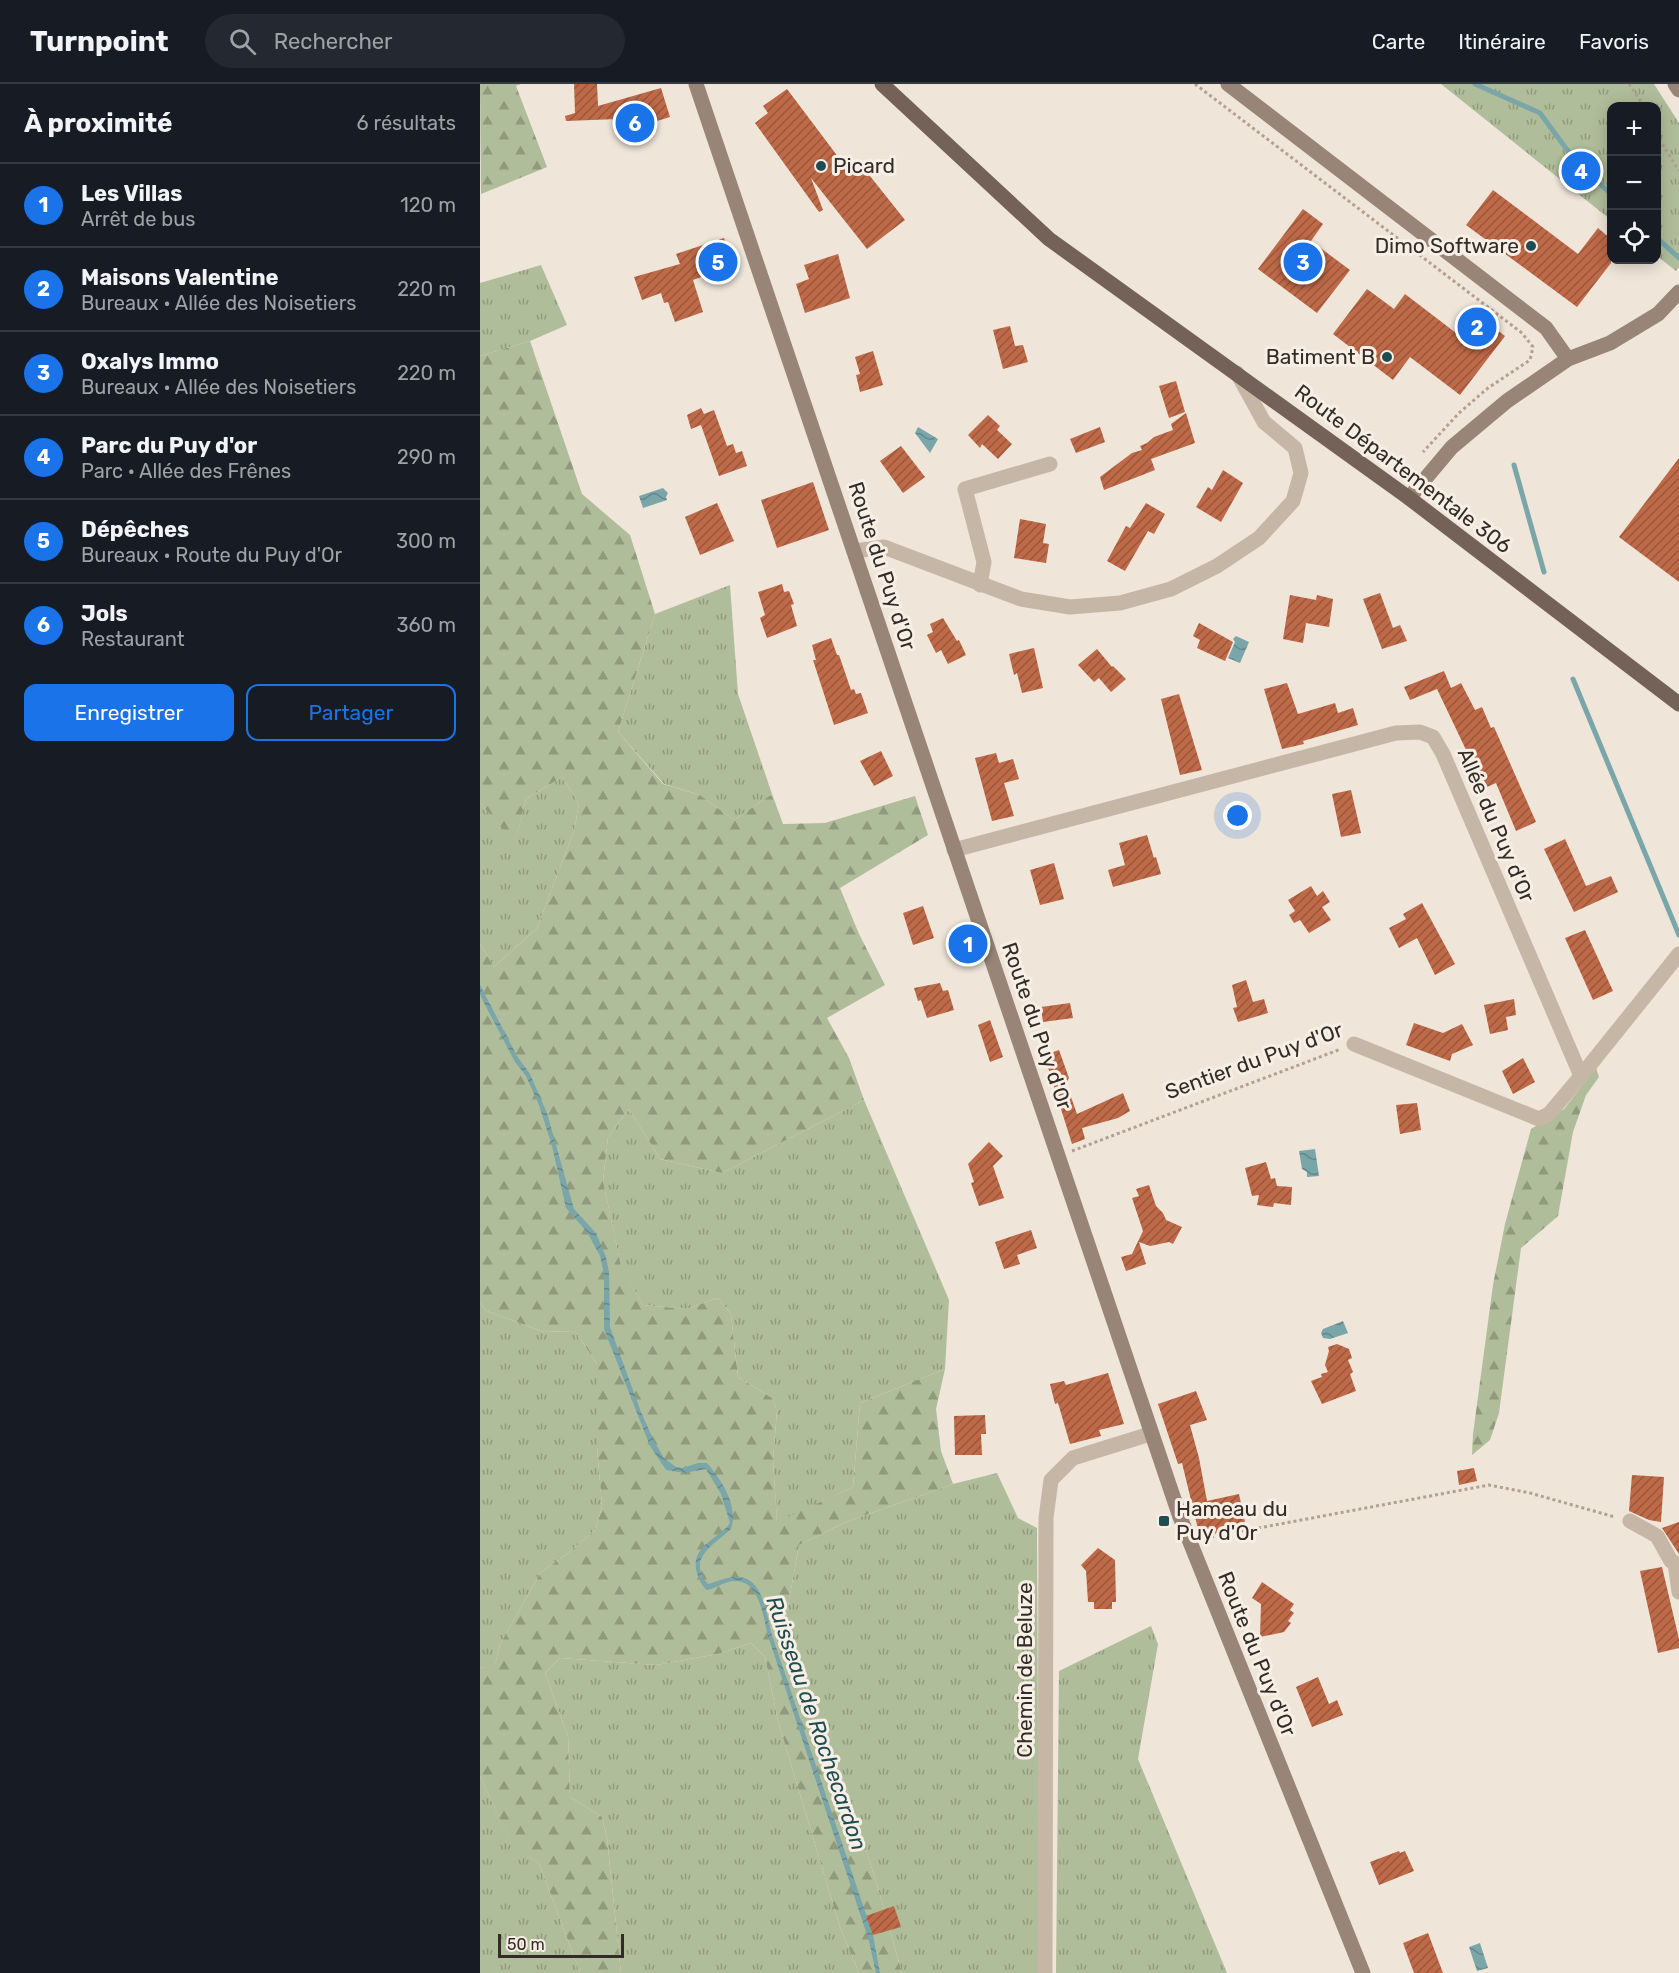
<!DOCTYPE html>
<html lang="fr">
<head>
<meta charset="utf-8">
<style>
  :root { --surface:#171b24; --page:#242831; --text:#f1f3f6; --muted:#9ea1a6; --line:#363941; --accent:#1a73e8 }
  body { margin:0; font-family:Rubik,sans-serif; background:var(--page); color:var(--text) }
  .controls { position:absolute; right:18px; top:18px; display:grid; overflow:hidden; border-radius:12px; box-shadow:0 3px 15px #0003 }
  .controls button { width:54px; height:54px; display:grid; place-items:center; padding:0; border:0; border-bottom:2px solid var(--line); background:var(--surface); color:var(--text); font:30px sans-serif }
  .scale { position:absolute; left:18px; bottom:15px; width:126px; box-sizing:border-box; padding-left:6px; border:3px solid #332b26; border-top:0; font-size:16px; line-height:21px; white-space:nowrap; color:#332b26; -webkit-text-stroke:4px #f7efe5; paint-order:stroke }
  .you { position:absolute; left:758px; top:732px; width:21px; height:21px; margin:-15px; border:4px solid #fff; border-radius:50%; background:#1a73e8; box-shadow:0 0 0 9px #1a73e833 }
  .badge { display:grid; place-items:center; width:39px; height:39px; border-radius:50%; background:var(--accent); color:#fff; font-size:20px; font-weight:700 }
  .pin { position:absolute; translate:-50% -50%; border:3px solid #fff; box-shadow:0 2px 6px #0006 }
  .list { margin:0; padding:0; list-style:none }
  h2 { display:flex; justify-content:space-between; align-items:center; height:78px; margin:0; padding:0 24px; font-size:26px }
  h2 small { font-size:20px; font-weight:400; color:var(--muted) }
  .list li { display:grid; grid-template-columns:39px 1fr auto; gap:18px; align-items:center; box-sizing:border-box; height:84px; padding:0 24px; border-top:2px solid var(--line) }
  .list b { display:block; font-size:22px; white-space:nowrap }
  .list p { margin:0; font-size:20px; white-space:nowrap; color:var(--muted) }
  .list em { font-size:20px; font-style:normal; color:var(--muted) }
  .actions { display:flex; gap:12px; padding:18px 24px }
  .actions a { flex:1; padding:14px 0; border:2px solid var(--accent); border-radius:12px; text-align:center; font-size:21px; color:var(--accent) }
  .actions .main { background:var(--accent); color:#fff }
  .icon { flex:none; width:33px; height:33px; fill:none; stroke:currentColor; stroke-width:2; stroke-linecap:round; stroke-linejoin:round }
  .map { position:relative; flex:none; width:1199px; height:1889px; overflow:hidden }
  header { display:flex; align-items:center; gap:36px; box-sizing:border-box; height:84px; padding:0 30px; background:var(--surface); border-bottom:2px solid var(--line) }
  header strong { font-size:28px }
  nav { display:flex; gap:33px; margin-inline-start:auto; font-size:21px }
  .search { width:420px; height:54px; background:var(--page); display:flex; align-items:center; gap:15px; box-sizing:border-box; padding:0 21px; border-radius:33px; color:var(--muted); font-size:22px }
  main { display:flex }
  aside { flex:1; background:var(--surface) }
  .map>svg:first-child { display:block }
  .grass { fill:url(#grass-tufts) }
  .forest { fill:url(#forest-firs) }
  .water { fill:url(#water-waves) }
  .lines { fill:none; stroke-linecap:round; stroke-linejoin:round }
  .stream { stroke:#7aa6aa; stroke-width:5 }
  .building { fill:url(#building-hatch) }
  .path { stroke:#b2a090; stroke-width:3; stroke-dasharray:3 3; stroke-linecap:butt }
  .street { stroke:#c6b6a6; stroke-width:15 }
  .secondary { stroke:#998578; stroke-width:15 }
  .primary { stroke:#746258; stroke-width:15 }
  .poi-dot { fill:#1f4c51; stroke:#f7efe5; stroke-width:2 }
  .labels { text-anchor:middle; stroke-width:6; stroke-linejoin:round; paint-order:stroke }
  .poi-label { font-size:21px; fill:#332b26; stroke:#f7efe5; text-anchor:start }
  .street-label { font-size:21px; fill:#332b26; stroke:#f7efe5 }
  .water-label { font-size:22px; font-style:italic; fill:#1f4c51; stroke:#f7efe5 }
</style>
</head>
<body>
<header>
<strong>Turnpoint</strong>
<div class="search"><svg class="icon" aria-label="search" viewBox="0 0 24 24"><circle cx="10" cy="10" r="6"/><path d="M15 15l6 6"/></svg>Rechercher</div>
<nav><a>Carte</a><a>Itinéraire</a><a>Favoris</a></nav>
</header>
<main>
<aside>
<h2>À proximité<small>6 résultats</small></h2>
<ul class="list">
<li><span class="badge">1</span><div><b>Les Villas</b><p>Arrêt de bus</p></div><em>120 m</em></li>
<li><span class="badge">2</span><div><b>Maisons Valentine</b><p>Bureaux · Allée des Noisetiers</p></div><em>220 m</em></li>
<li><span class="badge">3</span><div><b>Oxalys Immo</b><p>Bureaux · Allée des Noisetiers</p></div><em>220 m</em></li>
<li><span class="badge">4</span><div><b>Parc du Puy d'or</b><p>Parc · Allée des Frênes</p></div><em>290 m</em></li>
<li><span class="badge">5</span><div><b>Dépêches</b><p>Bureaux · Route du Puy d'Or</p></div><em>300 m</em></li>
<li><span class="badge">6</span><div><b>Jols</b><p>Restaurant</p></div><em>360 m</em></li>
</ul>
<div class="actions"><a class="main">Enregistrer</a><a>Partager</a></div>
</aside>
<div class="map">
<svg width="1199" height="1889" viewBox="0 0 1199 1889">
  <defs>
    <pattern id="grass-tufts" width="24" height="20" patternUnits="userSpaceOnUse" patternTransform="scale(1.5)"><rect width="24" height="20" fill="#b0bd9a"/><path d="M3 7l-1-3M5 7V3M7 7l1-3M15 17l-1-3M17 17v-4M19 17l1-3" fill="none" stroke="#909a7d"/></pattern>
    <pattern id="forest-firs" width="22" height="20" patternUnits="userSpaceOnUse" patternTransform="scale(1.5)"><rect width="22" height="20" fill="#b0bd9a"/><path d="M5 1l3.5 6h-7zM16 11l3.5 6h-7z" fill="#909a7d"/></pattern>
    <pattern id="water-waves" width="16" height="10" patternUnits="userSpaceOnUse" patternTransform="scale(1.5)"><rect width="16" height="10" fill="#7aa6aa"/><path d="M0 5q4-4 8 0t8 0" fill="none" stroke="#65878a"/></pattern>
    <pattern id="building-hatch" width="6" height="6" patternUnits="userSpaceOnUse" patternTransform="scale(1.5)"><rect width="6" height="6" fill="#be6948"/><path d="M-1 1l2-2M0 6l6-6M5 7l2-2" fill="none" stroke="#9b573c"/></pattern>
  </defs>
  <rect width="100%" height="100%" fill="#efe5d9"/>
  <g class="grass">
    <polygon points="961,0 1174,0 1199,39 1199,183 1196,187 1177,172 1176,22 1132,22 1131,136"/>
    <polygon points="61,181 87,241 50,257 0,272 0,199"/>
    <polygon points="250,501 258,610 292,710 254,736 220,711 184,700 138,648 175,530"/>
    <polygon points="82,693 99,720 94,747 57,844 14,883 0,860 0,719 35,757 46,715"/>
    <polygon points="384,1016 469,1216 465,1285 380,1319 373,1403 297,1439 293,1375 297,1327 292,1314 258,1293 251,1230 238,1214 207,1225 163,1221 141,1183 123,1097 128,1053 149,1025 180,1075 242,1089"/>
    <polygon points="0,1219 7,1227 64,1248 95,1247 117,1280 117,1363 122,1422 116,1445 87,1470 61,1488 20,1560 15,1582 0,1584"/>
    <polygon points="517,1389 538,1434 557,1444 559,1889 422,1889 398,1804 368,1708 310,1562 306,1533 319,1461 366,1438 473,1400"/>
    <polygon points="671,1542 678,1560 658,1675 747,1889 576,1889 579,1587"/>
    <polygon points="271,1559 285,1573 298,1637 360,1843 379,1889 141,1889 127,1754 122,1733 90,1713 88,1652 65,1589 80,1574 176,1581 238,1570"/>
    <polygon points="0,1692 34,1765 59,1779 100,1889 0,1889"/>
  </g>
  <g class="forest">
    <polygon points="0,0 41,0 36,2 67,83 1,110"/>
    <polygon points="50,257 102,410 150,451 175,530 138,648 183,700 220,711 254,736 292,710 303,740 345,739 435,712 448,751 360,804 379,850 405,901 347,934 369,974 384,1016 242,1089 180,1075 149,1025 128,1053 123,1097 141,1182 163,1221 207,1225 238,1214 251,1230 258,1293 292,1314 297,1327 293,1375 297,1438 373,1403 380,1319 465,1285 456,1325 461,1367 473,1400 366,1438 319,1461 306,1533 310,1562 368,1708 398,1804 422,1889 379,1889 360,1843 298,1637 285,1573 271,1559 238,1570 176,1581 80,1574 65,1589 88,1652 90,1713 122,1733 127,1754 141,1889 100,1889 59,1779 34,1766 0,1692 0,1584 15,1581 20,1560 61,1488 87,1470 116,1445 122,1422 117,1363 117,1280 95,1247 64,1248 7,1227 0,1219 0,860 14,883 57,844 94,747 99,720 82,693 46,715 35,758 0,719 0,272"/>
    <polygon points="1116,984 1119,993 1106,1011 1093,1048 1078,1132 1041,1164 1019,1329 1010,1356 992,1371 993,1350 1013,1201 1025,1140 1051,1045 1084,1025"/>
  </g>
  <g class="water">
    <polygon points="438,343 458,355 450,369 435,349"/>
    <polygon points="183,404 188,409 186,413 187,416 163,424 159,412"/>
    <polygon points="756,552 769,558 760,579 748,574 755,558 753,555"/>
    <path d="M0 901 37 972 50 990 67 1029 94 1125 116 1149 126 1173 129 1188 130 1243 161 1328 174 1357 184 1374 196 1383 202 1384 218 1379H227C241 1395 259 1422 251 1445 234 1461 206 1474 228 1500 236 1498 246 1493 255 1493 284 1491 286 1531 292 1551L393 1851 400 1889H396L389 1857 288 1552C283 1533 280 1495 253 1497 243 1498 235 1505 227 1506 222 1502 219 1496 217 1489 210 1467 231 1457 246 1444L250 1439 241 1410 226 1385 204 1389 186 1386 170 1362 124 1245V1190L120 1172 107 1148 86 1124 72 1062 59 1021 46 992 35 978 3 917 0 910Z"/>
    <polygon points="835,1065 839,1092 827,1093 827,1088 822,1085 819,1067"/>
    <polygon points="863,1237 868,1249 850,1255 843,1254 841,1249 843,1245"/>
    <polygon points="1000,1859 1008,1884 997,1887 989,1863"/>
  </g>
  <g class="lines">
    <g class="stream">
      <polyline points="995,0 1060,29 1096,78 1132,111"/>
      <polyline points="1176,153 1199,174"/>
      <polyline points="1034,381 1064,488"/>
      <polyline points="1093,595 1199,851"/>
    </g>
  </g>
  <g class="building">
    <polygon points="94,0 117,0 118,22 181,4 190,33 141,48 138,35 86,37 85,32 95,29"/>
    <polygon points="307,5 371,90 382,82 425,136 387,165 331,94 343,126 339,128 275,39 288,29 283,22"/>
    <polygon points="1013,106 1098,170 1118,144 1131,155 1131,179 1097,223 986,141"/>
    <polygon points="823,125 843,140 831,157 870,186 837,229 778,185"/>
    <polygon points="244,154 252,179 235,184 235,188 213,196 223,228 195,238 188,218 184,219 181,209 162,216 154,193 200,180 196,170"/>
    <polygon points="358,170 370,214 325,229 316,200 329,195 324,181"/>
    <polygon points="887,205 914,225 925,210 976,249 992,227 1025,252 980,311 930,273 913,296 853,250"/>
    <polygon points="530,242 535,262 543,261 548,278 523,285 513,246"/>
    <polygon points="393,267 403,301 380,308 376,291 380,290 375,273"/>
    <polygon points="696,297 705,328 689,334 679,302"/>
    <polygon points="221,324 224,330 234,326 247,362 253,360 256,369 262,367 267,382 239,392 221,341 211,345 207,331"/>
    <polygon points="706,329 715,359 671,375 675,386 624,406 620,393 652,369 662,366 660,362 667,359 674,353 693,346 691,340"/>
    <polygon points="508,331 520,342 517,346 532,360 518,375 502,360 500,364 488,351"/>
    <polygon points="620,343 625,358 596,369 590,355"/>
    <polygon points="421,362 445,393 423,409 400,377"/>
    <polygon points="1199,374 1199,498 1139,453"/>
    <polygon points="743,386 763,399 741,438 716,423 728,403 732,406"/>
    <polygon points="333,398 349,446 297,464 281,416"/>
    <polygon points="237,419 254,457 220,471 205,433"/>
    <polygon points="666,419 685,430 674,450 668,447 645,487 627,477 646,442 650,444"/>
    <polygon points="540,435 566,440 563,459 569,460 566,479 534,474"/>
    <polygon points="302,500 304,508 309,507 314,520 311,521 317,542 287,554 280,534 285,531 278,508"/>
    <polygon points="900,509 913,544 920,541 927,557 902,565 883,515"/>
    <polygon points="810,511 836,516 837,511 853,515 849,543 826,539 823,559 803,555"/>
    <polygon points="463,534 477,557 479,556 486,571 468,580 461,566 456,569 447,551 453,548 450,540"/>
    <polygon points="719,539 753,558 745,577 717,564 720,556 713,552"/>
    <polygon points="351,554 357,571 359,571 371,606 374,605 376,610 381,609 388,629 354,641 333,576 336,576 332,561"/>
    <polygon points="554,564 563,604 542,609 537,589 534,591 529,570"/>
    <polygon points="617,565 632,583 633,582 646,595 631,608 619,594 614,598 598,581"/>
    <polygon points="964,587 971,604 981,599 995,626 1002,623 1011,644 1014,643 1056,738 1036,747 1016,699 1007,703 992,668 988,670 957,605 930,616 924,603"/>
    <polygon points="807,599 818,630 855,619 858,629 873,624 878,641 823,657 824,660 802,665 784,605"/>
    <polygon points="699,610 722,686 700,691 681,615"/>
    <polygon points="401,667 413,692 394,702 380,677"/>
    <polygon points="516,669 519,679 533,675 539,695 524,699 534,732 512,737 495,674"/>
    <polygon points="871,706 881,749 861,753 852,710"/>
    <polygon points="667,751 674,774 676,773 681,790 633,803 628,786 645,781 639,759"/>
    <polygon points="1085,755 1106,802 1131,792 1138,808 1094,828 1064,765"/>
    <polygon points="574,779 584,815 560,821 550,786"/>
    <polygon points="831,802 837,812 843,807 850,818 842,823 851,836 829,849 820,836 814,839 809,831 815,827 808,816"/>
    <polygon points="942,819 975,880 955,891 937,854 919,864 909,844 926,835 923,830"/>
    <polygon points="443,822 454,854 433,861 423,829"/>
    <polygon points="1105,846 1133,907 1113,916 1085,854"/>
    <polygon points="766,896 773,918 784,915 788,929 758,938 753,924 757,923 752,901"/>
    <polygon points="460,899 463,907 468,906 474,926 447,934 441,916 438,917 434,904"/>
    <polygon points="1034,915 1036,931 1026,933 1028,946 1010,950 1004,921"/>
    <polygon points="590,919 593,934 563,938 561,923"/>
    <polygon points="510,936 523,973 510,978 498,941"/>
    <polygon points="934,939 963,949 982,940 993,961 972,970 970,977 926,961"/>
    <polygon points="579,966 589,994 586,999 597,1030 643,1009 650,1027 638,1034 602,1044 605,1055 592,1060 564,971"/>
    <polygon points="1043,974 1055,998 1033,1010 1022,987"/>
    <polygon points="937,1019 941,1046 920,1050 916,1021"/>
    <polygon points="509,1058 523,1072 513,1082 524,1114 499,1122 491,1099 494,1098 488,1080"/>
    <polygon points="786,1078 791,1095 795,1094 797,1102 812,1103 811,1121 794,1119 793,1123 777,1121 779,1111 772,1112 765,1084"/>
    <polygon points="669,1101 676,1122 683,1129 686,1136 702,1143 693,1160 689,1158 670,1162 659,1158 666,1180 646,1187 641,1173 652,1170 663,1147 652,1114 659,1112 656,1105"/>
    <polygon points="551,1146 557,1164 537,1171 540,1180 524,1185 515,1158"/>
    <polygon points="857,1260 869,1265 872,1274 868,1276 873,1288 870,1290 876,1307 842,1320 831,1297 842,1293 841,1290 848,1288 845,1281 849,1267 848,1263"/>
    <polygon points="628,1289 644,1340 619,1346 621,1352 590,1360 578,1319 575,1320 570,1300 584,1297 586,1301"/>
    <polygon points="716,1307 727,1336 710,1341 719,1374 727,1417 759,1410 766,1443 720,1453 702,1379 698,1380 678,1320"/>
    <polygon points="505,1331 506,1350 501,1350 502,1371 475,1371 474,1332"/>
    <polygon points="994,1384 997,1397 979,1401 977,1387"/>
    <polygon points="1152,1391 1184,1393 1181,1438 1169,1436 1149,1427"/>
    <polygon points="1199,1438 1199,1470 1182,1444"/>
    <polygon points="618,1464 635,1476 636,1518 632,1518 632,1525 614,1525 614,1518 608,1518 606,1487 601,1481"/>
    <polygon points="1182,1483 1199,1555 1199,1564 1178,1569 1160,1487"/>
    <polygon points="782,1498 814,1520 810,1526 814,1529 808,1537 811,1539 804,1548 780,1553 781,1520 772,1514"/>
    <polygon points="838,1593 849,1620 857,1616 863,1631 832,1643 816,1603"/>
    <polygon points="919,1767 920,1769 925,1767 934,1787 899,1801 890,1778"/>
    <polygon points="414,1822 421,1843 393,1851 386,1832"/>
    <polygon points="948,1849 963,1889 934,1889 923,1859"/>
  </g>
  <g class="lines">
    <g class="path">
      <polyline points="715,0 1042,249 1053,263 1050,276 1008,304 979,329 943,368"/>
      <polyline points="1149,0 1164,22"/>
      <polyline points="1176,50 1199,87"/>
      <polyline points="592,1067 861,965"/>
      <polyline points="725,1454 1009,1401 1050,1409 1135,1433"/>
    </g>
    <g class="street">
      <polyline points="375,467 404,463 541,515 590,523 640,519 691,505 737,482 779,454 813,417 821,389 815,364 784,338 757,289"/>
      <polyline points="500,501 504,478 485,405 570,380"/>
      <polyline points="474,766 916,649 940,648 953,653 963,670 1101,992 1199,870"/>
      <polyline points="874,960 1059,1035 1069,1030 1101,992"/>
      <polyline points="1150,1437 1177,1452 1191,1477 1195,1479 1199,1508"/>
      <polyline points="565,1889 566,1434 571,1396 593,1374 670,1350"/>
    </g>
    <g class="secondary">
      <polyline points="216,0 700,1433 883,1889"/>
      <polyline points="748,0 1066,244 1088,275"/>
      <polyline points="1195,0 1199,6"/>
      <polyline points="929,414 972,363 1027,317 1088,275 1130,259 1178,230 1199,208"/>
    </g>
    <polyline class="primary" points="402,0 569,155 929,414 1199,620"/>
  </g>
  <g class="poi-dot">
    <circle cx="341" cy="82" r="6"/>
    <circle cx="1051" cy="162" r="6"/>
    <circle cx="907" cy="273" r="6"/>
    <rect x="678" y="1431" width="12" height="12" rx="3"/>
  </g>
  <g class="labels">
    <g class="poi-label">
      <text x="353" y="89">Picard</text>
      <text x="1039" y="169" text-anchor="end">Dimo Software</text>
      <text x="895" y="280" text-anchor="end">Batiment B</text>
      <text x="696" y="1432">Hameau du<tspan x="696" dy="24">Puy d'Or</tspan></text>
    </g>
    <g class="street-label">
      <text transform="translate(923 385) rotate(37)" y="7">Route Départementale 306</text>
      <text transform="translate(402 482) rotate(72)" y="7">Route du Puy d'Or</text>
      <text transform="translate(1016 741) rotate(67)" y="7">Allée du Puy d'Or</text>
      <text transform="translate(557 942) rotate(71)" y="7">Route du Puy d'Or</text>
      <text transform="translate(774 977) rotate(-20)" y="7">Sentier du Puy d'Or</text>
      <text transform="translate(777 1570) rotate(68)" y="7">Route du Puy d'Or</text>
      <text transform="translate(545 1586) rotate(-90)" y="7">Chemin de Beluze</text>
    </g>
    <g class="water-label">
      <text transform="translate(337 1639) rotate(71)" y="8">Ruisseau de Rochecardon</text>
    </g>
  </g>
</svg>
<div class="controls">
<button>+</button>
<button>−</button>
<button><svg class="icon" aria-label="locate" viewBox="0 0 24 24"><circle cx="12" cy="12" r="6"/><path d="M12 2v4M12 18v4M2 12h4M18 12h4"/></svg></button>
</div>
<div class="scale">50 m</div>
<div class="you"></div>
<div class="pin badge" style="left:488px;top:860px">1</div>
<div class="pin badge" style="left:997px;top:243px">2</div>
<div class="pin badge" style="left:823px;top:178px">3</div>
<div class="pin badge" style="left:1101px;top:87px">4</div>
<div class="pin badge" style="left:238px;top:178px">5</div>
<div class="pin badge" style="left:155px;top:39px">6</div>
</div>
</main>
</body>
</html>
